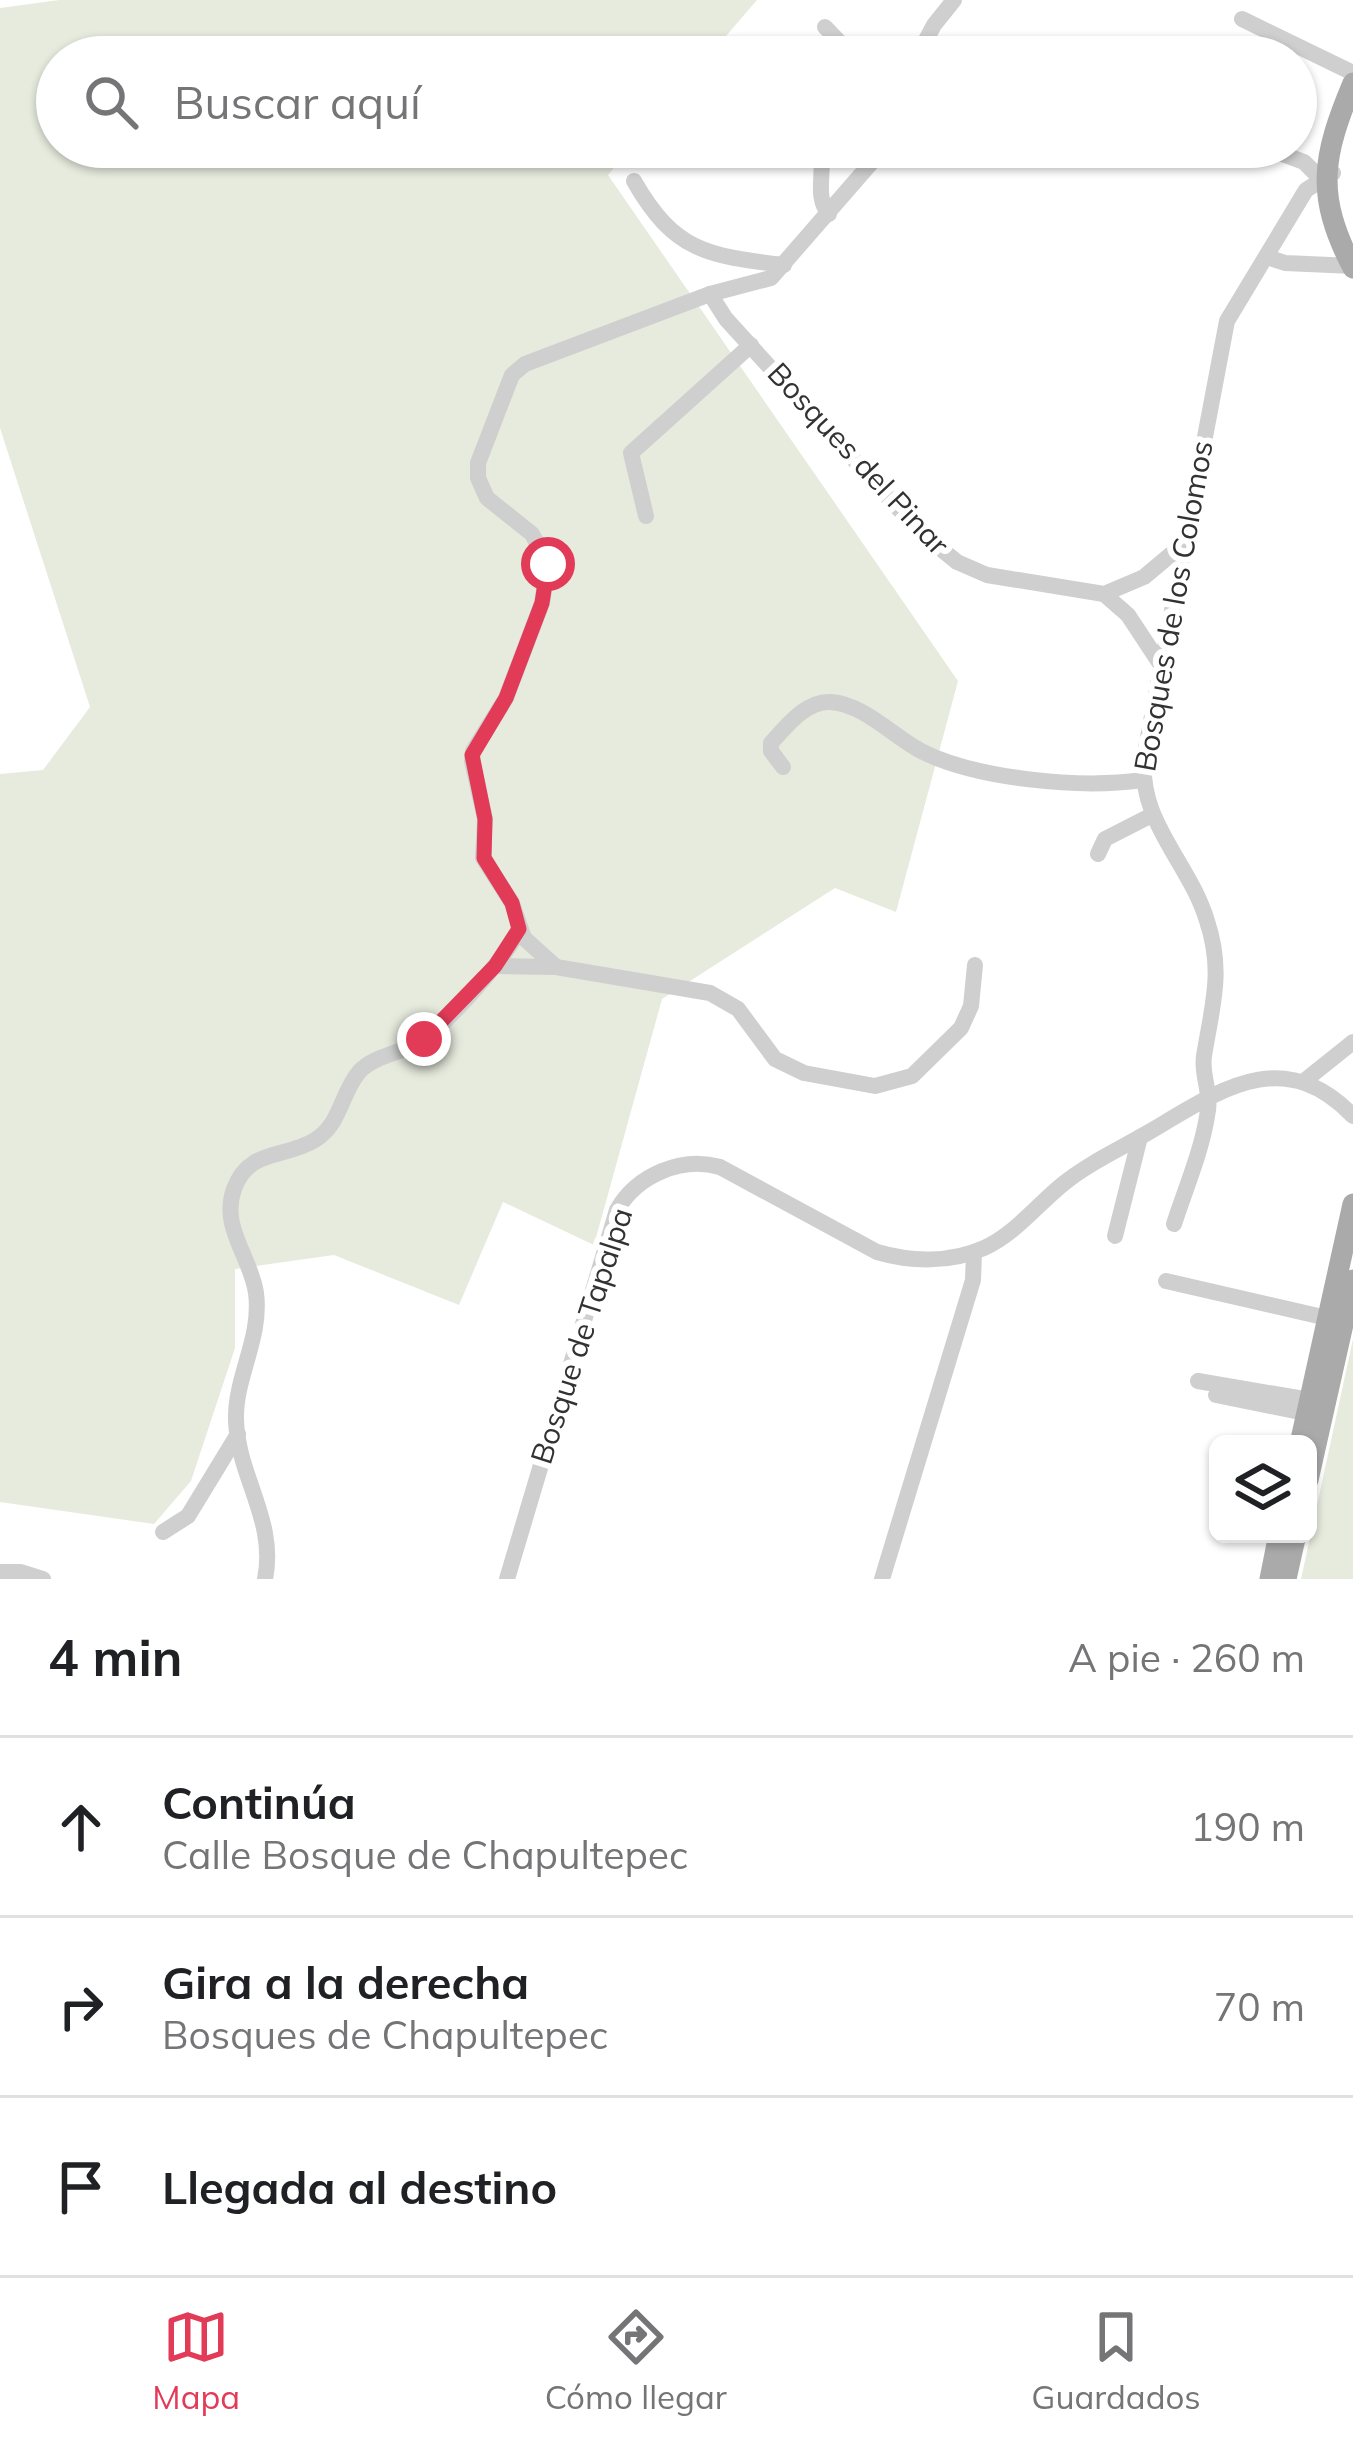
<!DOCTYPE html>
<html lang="es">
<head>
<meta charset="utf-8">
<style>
  :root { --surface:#fff; --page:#f6f6f6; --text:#202124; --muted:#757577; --line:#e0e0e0; --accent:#e23b58 }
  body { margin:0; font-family:Mulish,sans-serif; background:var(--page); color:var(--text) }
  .controls { position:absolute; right:36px; bottom:36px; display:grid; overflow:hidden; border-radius:18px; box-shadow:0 3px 9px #0004 }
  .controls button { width:108px; height:108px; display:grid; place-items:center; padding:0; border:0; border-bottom:3px solid var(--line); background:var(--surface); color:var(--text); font:60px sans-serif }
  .stop { position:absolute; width:36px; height:36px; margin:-27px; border:9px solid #e23b58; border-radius:50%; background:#fff }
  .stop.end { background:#e23b58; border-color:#fff; box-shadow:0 3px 12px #0008 }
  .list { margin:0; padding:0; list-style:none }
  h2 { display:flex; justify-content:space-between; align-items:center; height:156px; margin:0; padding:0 48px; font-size:51px }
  h2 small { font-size:39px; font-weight:400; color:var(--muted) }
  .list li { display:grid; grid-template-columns:78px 1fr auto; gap:36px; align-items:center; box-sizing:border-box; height:180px; padding:0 48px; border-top:3px solid var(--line) }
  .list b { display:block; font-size:45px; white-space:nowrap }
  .list p { margin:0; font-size:39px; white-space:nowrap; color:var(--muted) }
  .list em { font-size:39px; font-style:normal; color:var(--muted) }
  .icon { flex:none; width:66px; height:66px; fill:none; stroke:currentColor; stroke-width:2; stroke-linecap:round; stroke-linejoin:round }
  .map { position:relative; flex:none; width:1353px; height:1579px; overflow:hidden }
  .search { position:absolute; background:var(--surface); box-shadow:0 3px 9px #0004; left:36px; right:36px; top:36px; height:132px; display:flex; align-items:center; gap:30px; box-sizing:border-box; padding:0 42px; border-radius:66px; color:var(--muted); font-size:45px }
  .sheet { height:696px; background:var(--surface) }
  nav { display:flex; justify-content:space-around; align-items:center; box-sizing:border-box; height:168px; border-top:3px solid var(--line); background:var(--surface); font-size:33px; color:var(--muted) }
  nav a { display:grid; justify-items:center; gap:6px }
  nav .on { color:var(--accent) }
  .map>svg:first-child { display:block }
  .green { fill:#e6ebde }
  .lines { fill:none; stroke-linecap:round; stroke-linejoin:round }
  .minor { stroke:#cfcfcf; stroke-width:16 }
  .major { stroke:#aaa; stroke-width:21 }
  .route { stroke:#e23b58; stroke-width:15 }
  .labels { text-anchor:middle; stroke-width:12; stroke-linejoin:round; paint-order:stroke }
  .street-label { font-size:30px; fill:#323232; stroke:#fff }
</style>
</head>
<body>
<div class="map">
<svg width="1353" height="1579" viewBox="0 0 1353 1579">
  <rect width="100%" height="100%" fill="#fff"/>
  <g class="green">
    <polygon points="59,0 757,0 708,57 57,57 57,147 631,147 608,175 958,681 896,912 835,888 662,999 594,1245 503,1202 459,1305 334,1255 235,1269 235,1348 191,1481 154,1524 0,1502 0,774 43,770 90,707 0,428 0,8"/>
    <polygon points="1353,1339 1353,1579 1301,1579"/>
  </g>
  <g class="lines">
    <g class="minor">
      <polyline points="1242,19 1353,73"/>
      <polyline points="825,27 854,57"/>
      <polyline points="917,57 934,25 954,0"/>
      <path d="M819 147C827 170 813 195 829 214"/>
      <polyline points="1263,147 1304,162 1320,178"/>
      <path d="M634 181C674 251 707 256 784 265"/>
      <polyline points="1267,257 1285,263 1353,266"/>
      <polyline points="710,294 726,319 918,530 957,562 987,575 1104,594 1144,577 1181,546"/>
      <polyline points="646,516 631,453 751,345"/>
      <polyline points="1104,594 1128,615 1159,662"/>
      <path d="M783 767 771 751V743C786 727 806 700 831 702 863 704 893 736 921 751 976 779 1081 789 1142 780"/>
      <polyline points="1098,854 1105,839 1152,815"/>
      <polyline points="495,966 556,967 710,993 738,1009 775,1059 804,1073 875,1086 912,1076 961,1028 971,1006 975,965"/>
      <polyline points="556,967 524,938 512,903 483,858 485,819 472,761 473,751 506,698 542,603 548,564 532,534 487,498 478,478 478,463 512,375 525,364 710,294 771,278 885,147"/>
      <polyline points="1303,1082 1353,1042"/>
      <path d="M1174 1224C1186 1187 1203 1148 1208 1110 1211 1091 1201 1075 1204 1056 1212 1006 1224 972 1207 921 1189 861 1135 819 1145 753L1227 321 1306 190 1333 173"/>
      <polyline points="1115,1236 1140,1137"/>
      <polyline points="1166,1281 1327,1318"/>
      <polyline points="1198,1381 1310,1400"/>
      <polyline points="1216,1395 1315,1415"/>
      <polyline points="163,1532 188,1516 238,1434"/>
      <polyline points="0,1572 21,1572 43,1579"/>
      <path d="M265 1579C277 1520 237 1476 236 1419 235 1377 262 1338 256 1293 251 1257 220 1227 234 1189 249 1148 284 1159 315 1140 341 1124 341 1093 359 1072 372 1057 399 1053 416 1044 443 1029 507 957 519 929"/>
      <path d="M507 1579 617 1210C637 1175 682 1156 720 1167L877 1252C911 1262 951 1263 984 1248 1015 1234 1037 1205 1063 1184 1089 1163 1120 1149 1149 1132 1219 1091 1283 1043 1353 1116"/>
      <polyline points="882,1579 973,1280 974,1252"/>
    </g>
    <g class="major">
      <path d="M1353 83C1322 157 1315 195 1353 268"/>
      <polyline points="1300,1444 1353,1204"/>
      <polyline points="1308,1480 1353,1280"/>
      <polyline points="1270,1579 1279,1534"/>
      <polyline points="1286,1579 1296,1534"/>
    </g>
  </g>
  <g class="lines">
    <polyline class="route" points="424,1039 495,966 519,929 512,903 484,858 485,819 472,755 506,698 542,603 548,564"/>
  </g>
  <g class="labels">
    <g class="street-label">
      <text transform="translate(858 459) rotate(47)" y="10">Bosques del Pinar</text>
      <text transform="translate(1174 606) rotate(-80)" y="10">Bosques de los Colomos</text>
      <text transform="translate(582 1336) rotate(-72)" y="10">Bosque de Tapalpa</text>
    </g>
  </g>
</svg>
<div class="controls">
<button><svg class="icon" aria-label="layers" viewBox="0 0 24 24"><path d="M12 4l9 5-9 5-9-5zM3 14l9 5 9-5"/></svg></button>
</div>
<div class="stop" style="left:548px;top:564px"></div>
<div class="stop end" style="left:424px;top:1039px"></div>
<div class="search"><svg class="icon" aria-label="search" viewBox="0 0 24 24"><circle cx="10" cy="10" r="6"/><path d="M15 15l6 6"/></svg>Buscar aquí</div>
</div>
<section class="sheet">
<h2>4 min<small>A pie · 260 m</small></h2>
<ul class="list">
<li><svg class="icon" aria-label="ahead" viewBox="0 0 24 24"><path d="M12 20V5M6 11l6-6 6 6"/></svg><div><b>Continúa</b><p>Calle Bosque de Chapultepec</p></div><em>190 m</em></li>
<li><svg class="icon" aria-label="right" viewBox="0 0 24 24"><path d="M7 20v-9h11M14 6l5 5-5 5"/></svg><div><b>Gira a la derecha</b><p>Bosques de Chapultepec</p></div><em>70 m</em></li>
<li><svg class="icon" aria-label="arrive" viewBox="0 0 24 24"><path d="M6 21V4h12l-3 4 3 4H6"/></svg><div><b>Llegada al destino</b></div></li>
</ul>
</section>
<nav>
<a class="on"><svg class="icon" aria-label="map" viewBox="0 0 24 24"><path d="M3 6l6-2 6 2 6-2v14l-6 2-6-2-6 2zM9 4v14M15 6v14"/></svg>Mapa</a>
<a><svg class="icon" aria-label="directions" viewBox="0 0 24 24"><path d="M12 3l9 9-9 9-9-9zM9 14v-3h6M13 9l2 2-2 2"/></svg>Cómo llegar</a>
<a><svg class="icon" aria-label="saved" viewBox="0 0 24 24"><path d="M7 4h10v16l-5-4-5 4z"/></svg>Guardados</a>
</nav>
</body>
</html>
